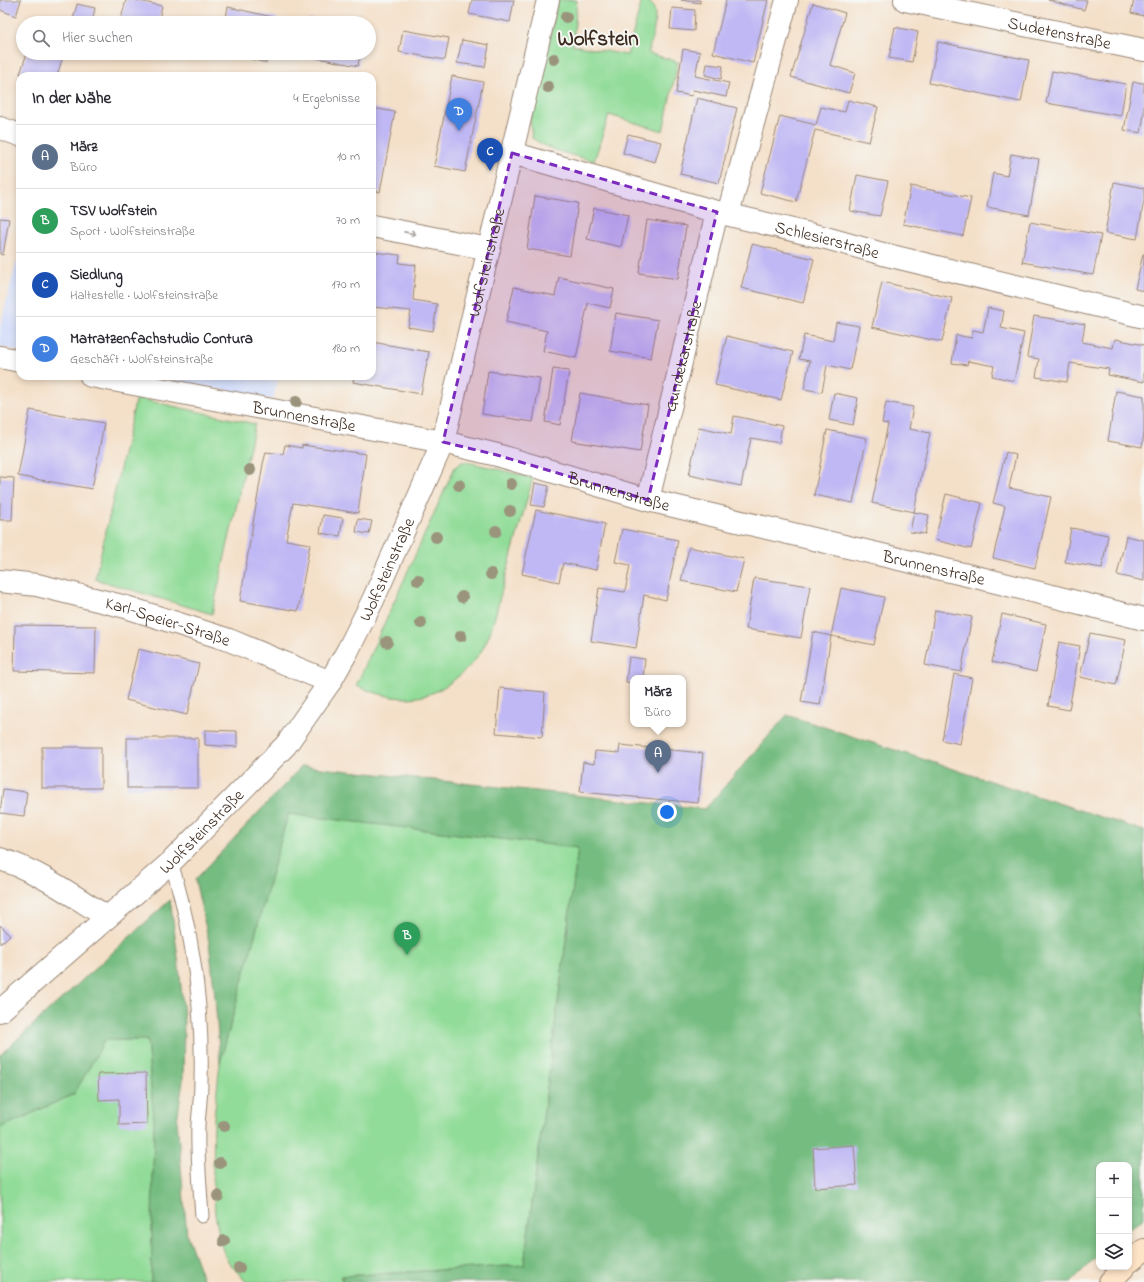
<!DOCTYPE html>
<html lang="de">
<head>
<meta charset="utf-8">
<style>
  :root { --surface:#fff; --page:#f2f2f3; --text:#2b2b33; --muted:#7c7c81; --line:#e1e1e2; --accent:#1a73e8 }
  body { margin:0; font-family:"Indie Flower",sans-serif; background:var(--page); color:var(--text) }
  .controls { position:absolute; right:12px; bottom:12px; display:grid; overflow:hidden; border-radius:8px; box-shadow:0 2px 6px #0003 }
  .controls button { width:36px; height:36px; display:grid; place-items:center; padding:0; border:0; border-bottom:1px solid var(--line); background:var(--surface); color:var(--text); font:20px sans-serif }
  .you { position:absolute; left:667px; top:812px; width:14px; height:14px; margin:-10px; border:3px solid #fff; border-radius:50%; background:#1a73e8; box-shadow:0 0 0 6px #1a73e833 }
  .badge { display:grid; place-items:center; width:26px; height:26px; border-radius:50%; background:var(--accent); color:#fff; font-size:13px; font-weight:700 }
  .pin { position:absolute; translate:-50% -33px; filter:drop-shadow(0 1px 2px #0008) }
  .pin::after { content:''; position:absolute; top:21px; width:14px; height:12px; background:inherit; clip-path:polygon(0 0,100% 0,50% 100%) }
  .popup { position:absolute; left:630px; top:675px; width:56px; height:52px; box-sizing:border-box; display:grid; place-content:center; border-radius:8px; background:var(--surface); filter:drop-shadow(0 1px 3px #0005); font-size:13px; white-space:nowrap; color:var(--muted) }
  .popup b { font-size:15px; color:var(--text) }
  .popup::after { content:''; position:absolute; left:50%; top:100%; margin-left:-8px; border:8px solid transparent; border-top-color:var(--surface) }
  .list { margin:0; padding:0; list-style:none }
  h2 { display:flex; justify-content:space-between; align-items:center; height:52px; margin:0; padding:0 16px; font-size:17px }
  h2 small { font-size:13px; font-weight:400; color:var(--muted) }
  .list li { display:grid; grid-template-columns:26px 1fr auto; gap:12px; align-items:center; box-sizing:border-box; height:64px; padding:0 16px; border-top:1px solid var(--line) }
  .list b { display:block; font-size:15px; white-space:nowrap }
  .list p { margin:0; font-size:13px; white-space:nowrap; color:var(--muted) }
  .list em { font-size:13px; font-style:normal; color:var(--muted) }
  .icon { flex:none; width:22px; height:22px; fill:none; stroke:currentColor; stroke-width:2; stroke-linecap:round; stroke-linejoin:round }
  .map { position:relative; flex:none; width:1144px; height:1282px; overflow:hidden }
  .search { position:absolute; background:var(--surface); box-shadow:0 2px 6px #0003; left:16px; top:16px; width:360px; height:44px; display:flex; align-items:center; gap:10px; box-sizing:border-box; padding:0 14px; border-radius:22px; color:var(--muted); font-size:15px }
  .panel { position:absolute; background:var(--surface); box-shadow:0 2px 6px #0003; left:16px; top:72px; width:360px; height:308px; border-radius:12px }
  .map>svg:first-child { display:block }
  .built { fill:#cfdafa }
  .green { fill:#91dc98; stroke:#66835b }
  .forest { fill:#74bc80; stroke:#58734f }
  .building { fill:#c0b8f4 }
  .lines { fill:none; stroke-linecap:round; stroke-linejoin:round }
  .lane-casing { stroke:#988574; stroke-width:15 }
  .street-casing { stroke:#988574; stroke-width:24 }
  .secondary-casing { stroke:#988574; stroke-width:24 }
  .lane { stroke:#fff; stroke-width:13 }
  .street { stroke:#fff; stroke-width:22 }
  .secondary { stroke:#fee4c6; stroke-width:22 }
  .tree { fill:#9a947b }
  .oneway { stroke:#a79f9a }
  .marked { fill:#7b2cbf; fill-opacity:0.2; stroke:#7b2cbf; stroke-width:3; stroke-dasharray:8 5; stroke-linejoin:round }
  .labels { text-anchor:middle; stroke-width:4; stroke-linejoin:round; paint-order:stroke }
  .street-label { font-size:17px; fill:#3b2a1e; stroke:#f6f6f2 }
  .district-label { font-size:21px; font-weight:bold; fill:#3b2a1e; stroke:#f6f6f2 }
</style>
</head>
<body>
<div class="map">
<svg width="1144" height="1282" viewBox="0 0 1144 1282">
  <rect width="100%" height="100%" fill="#f6f6f2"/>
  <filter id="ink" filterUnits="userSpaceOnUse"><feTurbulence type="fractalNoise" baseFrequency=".025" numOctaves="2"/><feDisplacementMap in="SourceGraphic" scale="8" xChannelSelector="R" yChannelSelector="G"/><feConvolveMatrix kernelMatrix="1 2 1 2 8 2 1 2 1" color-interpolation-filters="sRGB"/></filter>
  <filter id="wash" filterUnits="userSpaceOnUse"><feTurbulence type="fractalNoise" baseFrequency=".012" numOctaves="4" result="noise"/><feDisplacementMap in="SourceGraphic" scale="16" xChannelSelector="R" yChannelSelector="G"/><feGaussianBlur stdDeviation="0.9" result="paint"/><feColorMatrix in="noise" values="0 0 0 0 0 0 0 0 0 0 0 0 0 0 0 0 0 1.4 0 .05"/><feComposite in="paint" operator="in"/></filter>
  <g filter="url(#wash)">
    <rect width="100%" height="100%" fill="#f4e0c9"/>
    <g class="built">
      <polygon points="16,263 20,264 20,351 0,347 0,327"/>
      <polygon points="150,376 279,376 273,400"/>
    </g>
    <g class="green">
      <path d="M558 0H577L573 45 627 55 642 0C665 0 651 41 648 53L678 62 663 131 609 115 594 161C572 155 550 151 532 138L530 120Z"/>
      <polygon points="136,398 255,424 212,614 95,579"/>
      <path d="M462 462H466L489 467 533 478C523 514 513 550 503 586 497 607 493 631 482 650 470 670 441 694 418 697 396 701 376 693 356 686L450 478 455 467Z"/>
      <polygon points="288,814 578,848 524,1265 342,1276 342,1282 246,1282 227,1260 221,1245 215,1214 213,1173 214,1118 220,1063"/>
      <polygon points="105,1040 147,1040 154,1122 151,1282 0,1282 0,1128 74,1094"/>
    </g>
    <g class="forest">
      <polygon points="787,715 1144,831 1144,1218 1129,1229 1129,1165 1099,1165 1099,1254 1071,1282 342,1282 342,1276 524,1265 578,848 288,814 220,1063 215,997 209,942 195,880 302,766 705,809"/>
      <polygon points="170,900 178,957 184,1016 183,1081 177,1121 187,1235 204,1282 151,1282 154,1122 147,1040 105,1040 74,1094 0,1128 0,1055"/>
    </g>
    <g id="blocks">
      <g class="building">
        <polygon points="0,0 21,0 16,16 0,10"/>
        <polygon points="126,0 135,0 162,6 158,23 120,23"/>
        <polygon points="472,0 514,0 510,22 469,14"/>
        <polygon points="681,0 700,0 700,3"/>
        <polygon points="726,0 768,0 753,63 713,53"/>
        <polygon points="1048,0 1087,0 1084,10"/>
        <polygon points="1134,0 1144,0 1144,16 1131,13"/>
        <polygon points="813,3 845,13 830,65 855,73 849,93 791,77"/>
        <polygon points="77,4 95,8 92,23 72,23"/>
        <polygon points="228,7 277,18 275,23 225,23"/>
        <polygon points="672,8 695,10 694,31 670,29"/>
        <polygon points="309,19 326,22 326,23 309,23"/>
        <polygon points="895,27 918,32 912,62 889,58"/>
        <polygon points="403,30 449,38 445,60 399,52"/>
        <polygon points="462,40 489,45 485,67 457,63"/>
        <polygon points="938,42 1029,60 1021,102 929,83"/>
        <polygon points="683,49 700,52 695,76 729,83 726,97 693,90 692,96 676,93"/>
        <polygon points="27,53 64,53 57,76 27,76 20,74"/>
        <polygon points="229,53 268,53 266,63"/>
        <polygon points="303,53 360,53 358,66 302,55"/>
        <polygon points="707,64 723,66 721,79 705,75"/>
        <polygon points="1052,71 1126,84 1121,116 1046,103"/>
        <polygon points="452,76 483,82 465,172 434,166"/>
        <polygon points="1133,82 1144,83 1144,114 1141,133 1124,130"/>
        <polygon points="697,98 737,108 719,183 680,174"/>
        <polygon points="848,100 878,107 869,142 815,130 796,202 760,193 780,116 816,125 821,107 845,112"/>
        <polygon points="372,108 395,112 380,192 372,190"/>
        <polygon points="628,134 661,142 655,162 623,153"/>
        <polygon points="1011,154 1039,159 1029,215 987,207 993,173 1007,176"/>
        <polygon points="857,175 888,181 880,216 850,211"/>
        <polygon points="1114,182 1144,188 1144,201 1137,239 1105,233"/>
        <polygon points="911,186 971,198 963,236 903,224"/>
        <polygon points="535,196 578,203 570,256 527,249"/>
        <polygon points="594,208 628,215 621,247 587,239"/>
        <polygon points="0,218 9,219 3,255 0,254"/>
        <polygon points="647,220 686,226 678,279 639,273"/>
        <polygon points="1030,222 1101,235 1093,275 1022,262"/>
        <polygon points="752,244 814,259 803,303 741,288"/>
        <polygon points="372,252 400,255 399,263 416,265 413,300 437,304 433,331 408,327 411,311 372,307"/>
        <polygon points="1143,254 1144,254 1144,291 1135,289"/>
        <polygon points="559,277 614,289 610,308 588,303 576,358 543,351 547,331 506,322 514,287 555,296"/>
        <polygon points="882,282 952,298 942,342 872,327"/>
        <polygon points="988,308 1004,311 1001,328 1024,333 1014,381 992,376 994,366 968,361 967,365 952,363 956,335 972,338 973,330 983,332"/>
        <polygon points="616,313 658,320 651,358 610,351"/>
        <polygon points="1034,316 1085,324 1082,342 1113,348 1115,339 1144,345 1144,382 1108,375 1109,369 1070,363 1067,382 1036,377 1039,359 1027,357"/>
        <polygon points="836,322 859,326 850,370 827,365 822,392 804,389 810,361 799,359 804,335 833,341"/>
        <polygon points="727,336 793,352 781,400 715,385"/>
        <polygon points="372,342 429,352 421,394 353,382 354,376 372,376"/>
        <polygon points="553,369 569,371 560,425 545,422"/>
        <polygon points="488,371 540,378 533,422 482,414"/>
        <polygon points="1116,391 1144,396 1144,433 1142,447 1108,441"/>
        <polygon points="580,393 648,405 640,452 572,441"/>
        <polygon points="834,393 858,398 853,425 829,420"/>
        <polygon points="886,402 913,407 909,429 930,433 914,512 929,515 925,534 910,532 914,512 872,503 888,424 882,423"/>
        <polygon points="30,410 104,423 92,489 18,476"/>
        <polygon points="734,416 782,426 779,443 751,438 741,486 689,475 699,427 731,434"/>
        <polygon points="827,430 867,438 853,503 814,495"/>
        <polygon points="285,445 302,448 302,445 366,454 358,513 293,503 286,540 310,544 298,611 240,601 263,464 266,452 283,454"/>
        <polygon points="1006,452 1016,455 1009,488 1051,497 1035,568 993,558 1005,506 993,503"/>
        <polygon points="0,477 14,478 12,520 0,520"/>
        <polygon points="535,483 549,486 544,507 531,505"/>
        <polygon points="946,494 982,503 971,549 935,540"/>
        <polygon points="536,510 605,524 596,570 563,563 559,582 522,574"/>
        <polygon points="323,515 343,518 340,536 320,533"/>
        <polygon points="358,519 372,521 369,534 356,532"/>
        <polygon points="1071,528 1108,535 1102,568 1065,562"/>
        <polygon points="622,529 678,540 666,600 644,595 636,648 591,641 599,588 625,592 630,565 615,562"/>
        <polygon points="1126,536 1144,540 1144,581 1117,575"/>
        <polygon points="689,547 744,559 736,592 681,581"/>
        <polygon points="754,578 810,586 801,638 746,629"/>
        <polygon points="841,588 884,597 874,645 831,636"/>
        <polygon points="935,610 972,617 961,672 925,665"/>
        <polygon points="1002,614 1046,624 1036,672 992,662"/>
        <polygon points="15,625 96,626 95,673 14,671"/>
        <polygon points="813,632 831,636 820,705 801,702"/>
        <polygon points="1090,633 1126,640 1116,685 1080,677"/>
        <polygon points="1059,642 1080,646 1069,710 1048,706"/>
        <polygon points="138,649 199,664 187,715 126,700"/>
        <polygon points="629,657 645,659 643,678 633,678 633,683 626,682"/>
        <polygon points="954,674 972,678 960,744 942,740"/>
        <polygon points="500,688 545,692 542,737 496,733"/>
        <polygon points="205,730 237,731 237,747 205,745"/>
        <rect x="127" y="738" width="71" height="50"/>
        <polygon points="620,745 703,753 698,803 580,792 583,762 594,764 595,751 619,753"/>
        <rect x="42" y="747" width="59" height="41"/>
        <polygon points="3,789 27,792 24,816 0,813"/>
        <polygon points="0,925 10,935 0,944"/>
        <polygon points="146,1073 147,1124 119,1125 119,1099 99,1100 98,1074"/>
        <polygon points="854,1145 857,1185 815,1188 813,1148"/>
      </g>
    </g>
  </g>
  <g filter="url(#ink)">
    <use href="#blocks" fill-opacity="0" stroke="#988574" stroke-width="1"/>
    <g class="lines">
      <defs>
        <path id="lane" d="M171 862C193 933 203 1008 201 1082 201 1096 199 1111 198 1125 197 1155 200 1186 202 1216"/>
        <g id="street">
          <path id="s1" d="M905 0 1144 50"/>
          <polyline points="0,128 20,135"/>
          <path id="s2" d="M512 153 717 212 826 238 883 254 1144 317"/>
          <polyline points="728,214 787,0"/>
          <polyline points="372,226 489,249"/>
          <polyline points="0,357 20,361"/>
          <path id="s3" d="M91 376 443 442 497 455 648 500 984 579 1144 619"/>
          <path id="s4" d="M648 500 717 212"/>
          <path id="s5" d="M0 581 37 585 126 607 229 640 330 682"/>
          <path d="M0 859C39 871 73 896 107 917"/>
          <path id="s6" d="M0 1011 171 862 286 745 330 682 348 650 373 600 443 442 548 0"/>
        </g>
        <g id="secondary">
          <polyline points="1129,1262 1144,1250"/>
          <polyline points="1110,1282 1124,1267"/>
        </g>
      </defs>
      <use href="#lane" class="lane-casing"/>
      <use href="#street" class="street-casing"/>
      <use href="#secondary" class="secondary-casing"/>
      <use href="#lane" class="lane"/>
      <use href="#street" class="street"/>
      <use href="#secondary" class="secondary"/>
    </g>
    <g class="tree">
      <circle cx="566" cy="17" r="6"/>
      <circle cx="554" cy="59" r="6"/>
      <circle cx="548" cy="87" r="6"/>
      <circle cx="296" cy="402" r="6"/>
      <circle cx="250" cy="470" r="6"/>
      <circle cx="511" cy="484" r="6"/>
      <circle cx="459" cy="485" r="6"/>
      <circle cx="510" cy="511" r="6"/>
      <circle cx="496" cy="531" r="6"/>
      <circle cx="436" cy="537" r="6"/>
      <circle cx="491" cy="574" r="6"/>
      <circle cx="418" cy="580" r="6"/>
      <circle cx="462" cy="597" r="6"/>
      <circle cx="421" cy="623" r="6"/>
      <circle cx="461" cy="636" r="6"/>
      <circle cx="387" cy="642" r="6"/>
      <circle cx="224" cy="1126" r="6"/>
      <circle cx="220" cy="1163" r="6"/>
      <circle cx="218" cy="1196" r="6"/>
      <circle cx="224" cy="1241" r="6"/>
      <circle cx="239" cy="1268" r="6"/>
    </g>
    <defs><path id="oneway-shaft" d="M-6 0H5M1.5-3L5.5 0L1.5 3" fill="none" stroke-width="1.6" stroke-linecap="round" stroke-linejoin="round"/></defs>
    <use class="oneway" href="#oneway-shaft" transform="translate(410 233) rotate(11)"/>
  </g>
  <path class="marked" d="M512 153 717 212 648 500 497 455 443 442Z"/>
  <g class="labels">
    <g class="street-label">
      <text dy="6" stroke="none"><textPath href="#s1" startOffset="158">Sudetenstraße</textPath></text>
      <text dy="6" stroke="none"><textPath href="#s2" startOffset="327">Schlesierstraße</textPath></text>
      <text dy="6" stroke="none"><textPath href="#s6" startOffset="918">Wolfsteinstraße</textPath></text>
      <text dy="6" stroke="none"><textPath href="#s4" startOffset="148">Gundekarstraße</textPath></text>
      <text dy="6" stroke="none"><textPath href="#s3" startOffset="217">Brunnenstraße</textPath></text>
      <text dy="6" stroke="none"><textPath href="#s3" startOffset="541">Brunnenstraße</textPath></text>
      <text dy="6" stroke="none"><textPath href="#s3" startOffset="865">Brunnenstraße</textPath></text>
      <text dy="6" stroke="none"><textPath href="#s6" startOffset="594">Wolfsteinstraße</textPath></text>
      <text dy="6" stroke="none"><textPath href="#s5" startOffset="173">Karl-Speier-Straße</textPath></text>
      <text dy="6" stroke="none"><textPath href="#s6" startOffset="270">Wolfsteinstraße</textPath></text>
    </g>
    <g class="district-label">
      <text x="598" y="45">Wolfstein</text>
    </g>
  </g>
</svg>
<div class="controls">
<button>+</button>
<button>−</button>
<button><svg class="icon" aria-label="layers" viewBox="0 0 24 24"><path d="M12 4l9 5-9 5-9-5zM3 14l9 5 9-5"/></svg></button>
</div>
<div class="you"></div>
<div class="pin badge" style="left:658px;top:773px;background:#5c6f8a">A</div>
<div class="popup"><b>März</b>Büro</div>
<div class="pin badge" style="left:407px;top:955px;background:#2e9e5b">B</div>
<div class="pin badge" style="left:490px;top:171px;background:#1a4fb4">C</div>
<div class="pin badge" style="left:459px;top:131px;background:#3f7fe0">D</div>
<div class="search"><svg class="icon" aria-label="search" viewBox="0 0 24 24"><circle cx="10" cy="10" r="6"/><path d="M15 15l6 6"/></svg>Hier suchen</div>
<section class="panel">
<h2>In der Nähe<small>4 Ergebnisse</small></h2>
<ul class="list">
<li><span class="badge" style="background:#5c6f8a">A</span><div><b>März</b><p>Büro</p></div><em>10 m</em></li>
<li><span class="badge" style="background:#2e9e5b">B</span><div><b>TSV Wolfstein</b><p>Sport · Wolfsteinstraße</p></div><em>70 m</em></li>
<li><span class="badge" style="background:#1a4fb4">C</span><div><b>Siedlung</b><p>Haltestelle · Wolfsteinstraße</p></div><em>170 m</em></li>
<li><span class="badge" style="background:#3f7fe0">D</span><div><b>Matratzenfachstudio Contura</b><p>Geschäft · Wolfsteinstraße</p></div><em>180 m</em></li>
</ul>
</section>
</div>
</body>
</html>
